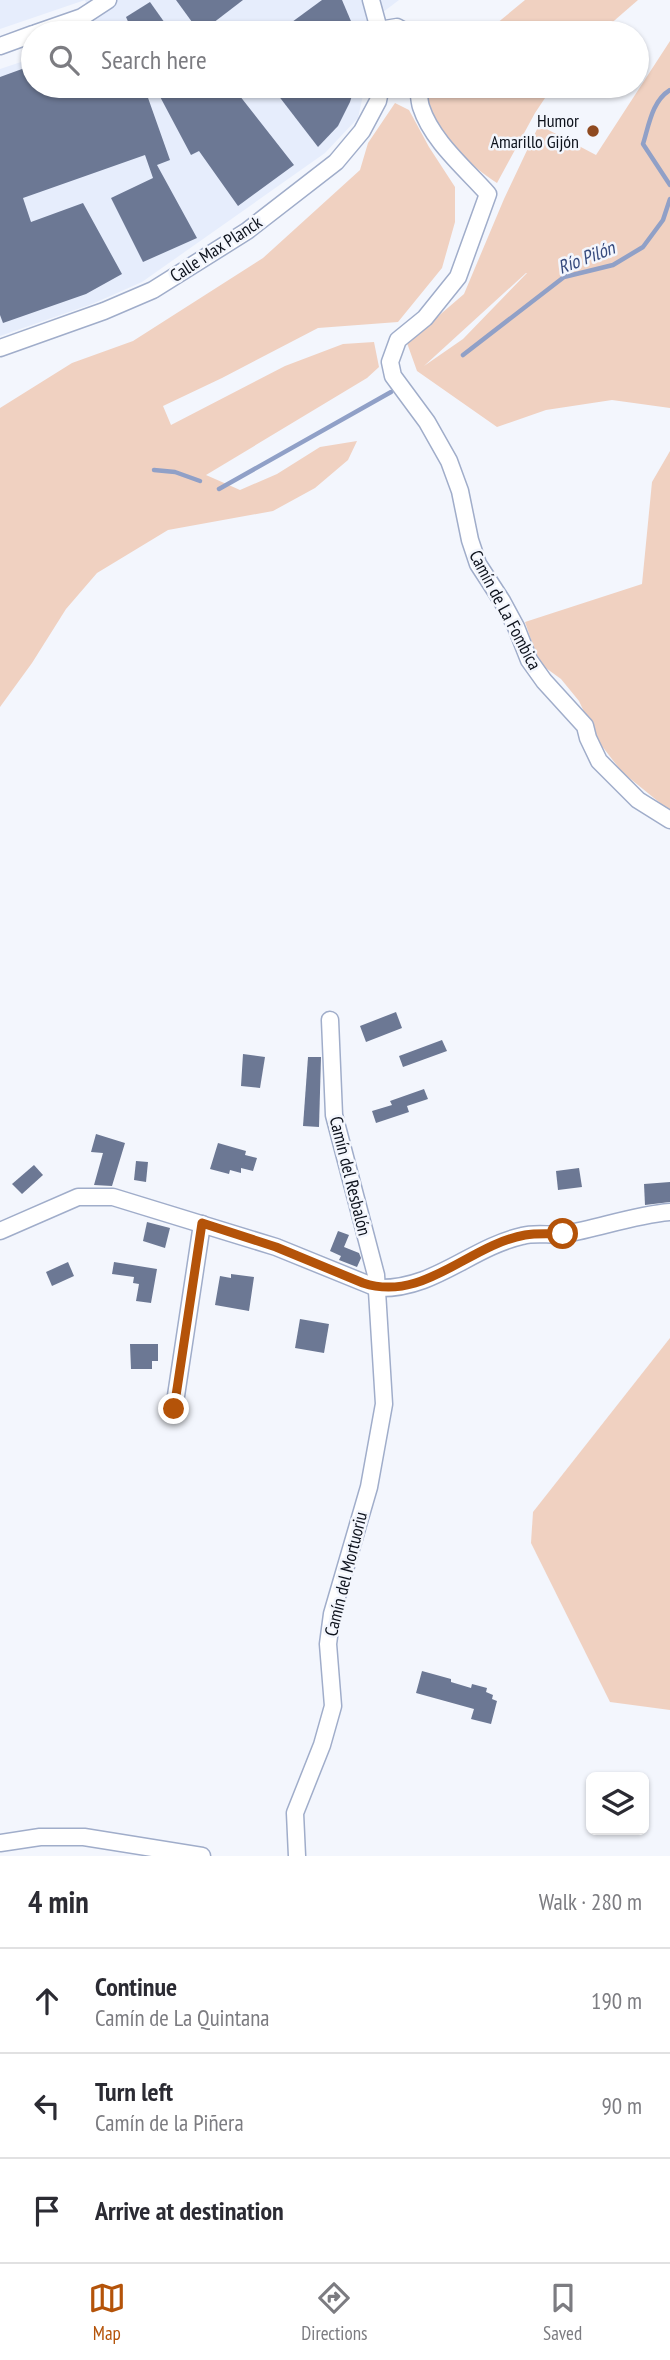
<!DOCTYPE html>
<html lang="en">
<head>
<meta charset="utf-8">
<style>
  :root { --surface:#fff; --page:#f7f7f7; --text:#2b2b33; --muted:#7c7c81; --line:#e1e1e2; --accent:#b45309 }
  body { margin:0; font-family:"PT Sans Narrow",sans-serif; background:var(--page); color:var(--text) }
  .controls { position:absolute; right:21px; bottom:21px; display:grid; overflow:hidden; border-radius:10px; box-shadow:0 2px 5px #0004 }
  .controls button { width:63px; height:63px; display:grid; place-items:center; padding:0; border:0; border-bottom:2px solid var(--line); background:var(--surface); color:var(--text); font:35px sans-serif }
  .stop { position:absolute; width:21px; height:21px; margin:-16px; border:5px solid #b45309; border-radius:50%; background:#fff }
  .stop.end { background:#b45309; border-color:#fff; box-shadow:0 2px 7px #0008 }
  .list { margin:0; padding:0; list-style:none }
  h2 { display:flex; justify-content:space-between; align-items:center; height:91px; margin:0; padding:0 28px; font-size:30px }
  h2 small { font-size:23px; font-weight:400; color:var(--muted) }
  .list li { display:grid; grid-template-columns:46px 1fr auto; gap:21px; align-items:center; box-sizing:border-box; height:105px; padding:0 28px; border-top:2px solid var(--line) }
  .list b { display:block; font-size:26px; white-space:nowrap }
  .list p { margin:0; font-size:23px; white-space:nowrap; color:var(--muted) }
  .list em { font-size:23px; font-style:normal; color:var(--muted) }
  .icon { flex:none; width:38px; height:38px; fill:none; stroke:currentColor; stroke-width:2; stroke-linecap:round; stroke-linejoin:round }
  .map { position:relative; flex:none; width:670px; height:1856px; overflow:hidden }
  .search { position:absolute; background:var(--surface); box-shadow:0 2px 5px #0004; left:21px; right:21px; top:21px; height:77px; display:flex; align-items:center; gap:18px; box-sizing:border-box; padding:0 24px; border-radius:38px; color:var(--muted); font-size:26px }
  .sheet { height:406px; background:var(--surface) }
  nav { display:flex; justify-content:space-around; align-items:center; box-sizing:border-box; height:98px; border-top:2px solid var(--line); background:var(--surface); font-size:19px; color:var(--muted) }
  nav a { display:grid; justify-items:center; gap:4px }
  nav .on { color:var(--accent) }
  .map>svg:first-child { display:block }
  .built { fill:#e6edfc }
  .green { fill:#f0d1c1; fill-rule:evenodd }
  .lines { fill:none; stroke-linecap:round; stroke-linejoin:round }
  .stream { stroke:#90a0c7; stroke-width:4.5 }
  .building { fill:#6c7894 }
  .minor-casing { stroke:#a0adca; stroke-width:19 }
  .minor { stroke:#fff; stroke-width:16 }
  .route { stroke:#b45309; stroke-width:9 }
  .poi-dot { fill:#8f4a20; stroke:#f3f6fd; stroke-width:2.5 }
  .labels { text-anchor:middle; stroke-width:5; stroke-linejoin:round; paint-order:stroke }
  .poi-label { font-size:18px; fill:#0d121c; stroke:#f3f6fd; text-anchor:end }
  .street-label { font-size:18px; fill:#0d121c; stroke:#f3f6fd }
  .water-label { font-size:19px; font-style:italic; fill:#364a7d; stroke:#f3f6fd }
</style>
</head>
<body>
<div class="map">
<svg width="670" height="1856" viewBox="0 0 670 1856">
  <rect width="100%" height="100%" fill="#f3f6fd"/>
  <g class="built">
    <polygon points="0,0 399,0 366,25 367,33 97,33 85,0 0,29"/>
    <polygon points="33,58 33,86 365,86 358,118 325,153 142,282 92,304 0,336 0,69"/>
  </g>
  <g class="green">
    <polygon points="525,0 638,0 600,33 485,33"/>
    <path d="M670 41V408L612 400 546 410 497 427 417 371 407 343 464 294 504 199 539 125 596 155ZM527 273 463 339 424 366 526 273Z"/>
    <path d="M425 86H553L535 113 497 183C471 166 445 142 431 113 427 105 427 95 425 86Z"/>
    <polygon points="395,103 409,110 429,147 455,187 455,222 442,268 398,322 318,328 222,378 163,406 171,425 285,366 343,344 374,342 379,367 367,378 206,475 240,490 277,474 320,447 357,441 348,460 315,488 273,511 168,530 97,573 66,609 32,663 0,707 0,408 72,363 133,341 263,258 360,170 368,143"/>
    <polygon points="670,451 670,811 622,772 598,741 579,701 561,679 539,663 525,622 642,584 652,482"/>
    <polygon points="670,1338 670,1710 610,1702 531,1543 533,1512"/>
  </g>
  <g class="lines">
    <g class="stream">
      <path d="M670 90C652 101 649 125 643 144L670 185"/>
      <polyline points="463,355 564,277 613,265 643,247 663,220 670,199"/>
      <polyline points="154,470 175,472 200,481"/>
      <polyline points="219,489 391,392"/>
    </g>
  </g>
  <g class="building">
    <polygon points="176,0 243,0 200,33"/>
    <polygon points="322,0 342,0 356,33 277,33"/>
    <polygon points="150,2 172,33 133,33 126,17"/>
    <polygon points="33,65 33,86 232,86 294,165 238,206 199,151 191,155 157,91 147,95 170,160 157,165 197,238 143,262 111,198 153,178 145,155 23,198 31,222 83,203 122,274 86,294 3,323 0,315 0,77"/>
    <polygon points="271,86 355,86 350,102 338,126 318,147"/>
    <polygon points="396,1012 402,1028 366,1042 360,1026"/>
    <polygon points="442,1040 447,1051 403,1067 399,1056"/>
    <polygon points="243,1054 265,1057 260,1088 241,1086"/>
    <polygon points="308,1057 321,1057 319,1127 303,1126"/>
    <polygon points="424,1089 428,1099 407,1106 409,1112 376,1123 372,1111 392,1105 390,1101"/>
    <polygon points="96,1134 125,1143 112,1186 94,1185 103,1153 91,1152"/>
    <polygon points="218,1143 246,1151 245,1155 257,1158 253,1171 241,1168 241,1173 230,1170 229,1174 210,1169"/>
    <polygon points="136,1161 148,1162 146,1182 134,1180"/>
    <polygon points="34,1165 43,1175 22,1194 12,1184"/>
    <polygon points="579,1168 582,1187 558,1190 556,1171"/>
    <polygon points="670,1182 670,1202 645,1205 644,1184"/>
    <polygon points="147,1222 170,1228 165,1248 143,1241"/>
    <polygon points="338,1231 349,1235 344,1247 359,1253 361,1258 357,1267 339,1260 341,1256 330,1251"/>
    <polygon points="68,1262 74,1276 52,1286 46,1272"/>
    <polygon points="114,1262 157,1269 151,1303 136,1301 139,1284 133,1283 134,1277 112,1274"/>
    <polygon points="231,1274 254,1277 249,1311 215,1305 220,1276 231,1278"/>
    <polygon points="300,1319 329,1324 324,1353 295,1348"/>
    <polygon points="130,1344 158,1344 158,1361 152,1361 152,1369 131,1369"/>
    <polygon points="422,1671 451,1679 451,1682 471,1688 472,1684 487,1688 486,1692 493,1695 492,1699 497,1701 491,1724 471,1719 474,1709 416,1693"/>
  </g>
  <g class="lines">
    <defs>
      <g id="minor">
        <polyline points="371,0 380,33"/>
        <polyline points="379,30 397,27 408,33"/>
        <polyline points="36,33 82,17 108,0"/>
        <polyline points="0,46 33,34"/>
        <path d="M418 86C419 93 419 101 421 107 432 141 465 168 488 194L458 277 425 318 398 340 390 362 393 376 427 422 449 461 460 491 470 540 478 564 502 601 516 627 529 660 544 681 585 726 588 738 599 761 638 800 670 820"/>
        <polyline points="0,348 104,311 153,290 247,231 336,162 362,131 378,101 381,86"/>
        <path d="M0 1231 78 1197H113L276 1247 377 1288C434 1290 470 1248 522 1236 536 1232 551 1236 565 1234 600 1228 634 1215 670 1212"/>
        <polyline points="174,1409 202,1224"/>
        <polyline points="0,1843 40,1837 84,1837 202,1856"/>
        <polyline points="297,1856 295,1813 322,1745 333,1706 328,1644 332,1614 369,1487 384,1404 376,1275 334,1115 330,1020"/>
      </g>
    </defs>
    <use href="#minor" class="minor-casing"/>
    <use href="#minor" class="minor"/>
  </g>
  <g class="lines">
    <path class="route" d="M174 1409 202 1223 276 1247 363 1283C424 1303 468 1245 525 1235 537 1233 550 1234 563 1234"/>
  </g>
  <circle class="poi-dot" cx="593" cy="131" r="7"/>
  <g class="labels">
    <g class="poi-label">
      <text x="579" y="127">Humor<tspan x="579" dy="21">Amarillo Gijón</tspan></text>
    </g>
    <g class="street-label">
      <text transform="translate(216 249) rotate(-33)" y="6">Calle Max Planck</text>
      <text transform="translate(505 610) rotate(62)" y="6">Camín de La Fombica</text>
      <text transform="translate(350 1176) rotate(76)" y="6">Camín del Resbalón</text>
      <text transform="translate(346 1574) rotate(-76)" y="6">Camín del Mortuoriu</text>
    </g>
    <g class="water-label">
      <text transform="translate(586 257) rotate(-21)" y="7">Río Pilón</text>
    </g>
  </g>
</svg>
<div class="controls">
<button><svg class="icon" aria-label="layers" viewBox="0 0 24 24"><path d="M12 4l9 5-9 5-9-5zM3 14l9 5 9-5"/></svg></button>
</div>
<div class="stop" style="left:563px;top:1234px"></div>
<div class="stop end" style="left:174px;top:1409px"></div>
<div class="search"><svg class="icon" aria-label="search" viewBox="0 0 24 24"><circle cx="10" cy="10" r="6"/><path d="M15 15l6 6"/></svg>Search here</div>
</div>
<section class="sheet">
<h2>4 min<small>Walk · 280 m</small></h2>
<ul class="list">
<li><svg class="icon" aria-label="ahead" viewBox="0 0 24 24"><path d="M12 20V5M6 11l6-6 6 6"/></svg><div><b>Continue</b><p>Camín de La Quintana</p></div><em>190 m</em></li>
<li><svg class="icon" aria-label="left" viewBox="0 0 24 24"><path d="M17 20v-9H6M10 6l-5 5 5 5"/></svg><div><b>Turn left</b><p>Camín de la Piñera</p></div><em>90 m</em></li>
<li><svg class="icon" aria-label="arrive" viewBox="0 0 24 24"><path d="M6 21V4h12l-3 4 3 4H6"/></svg><div><b>Arrive at destination</b></div></li>
</ul>
</section>
<nav>
<a class="on"><svg class="icon" aria-label="map" viewBox="0 0 24 24"><path d="M3 6l6-2 6 2 6-2v14l-6 2-6-2-6 2zM9 4v14M15 6v14"/></svg>Map</a>
<a><svg class="icon" aria-label="directions" viewBox="0 0 24 24"><path d="M12 3l9 9-9 9-9-9zM9 14v-3h6M13 9l2 2-2 2"/></svg>Directions</a>
<a><svg class="icon" aria-label="saved" viewBox="0 0 24 24"><path d="M7 4h10v16l-5-4-5 4z"/></svg>Saved</a>
</nav>
</body>
</html>
